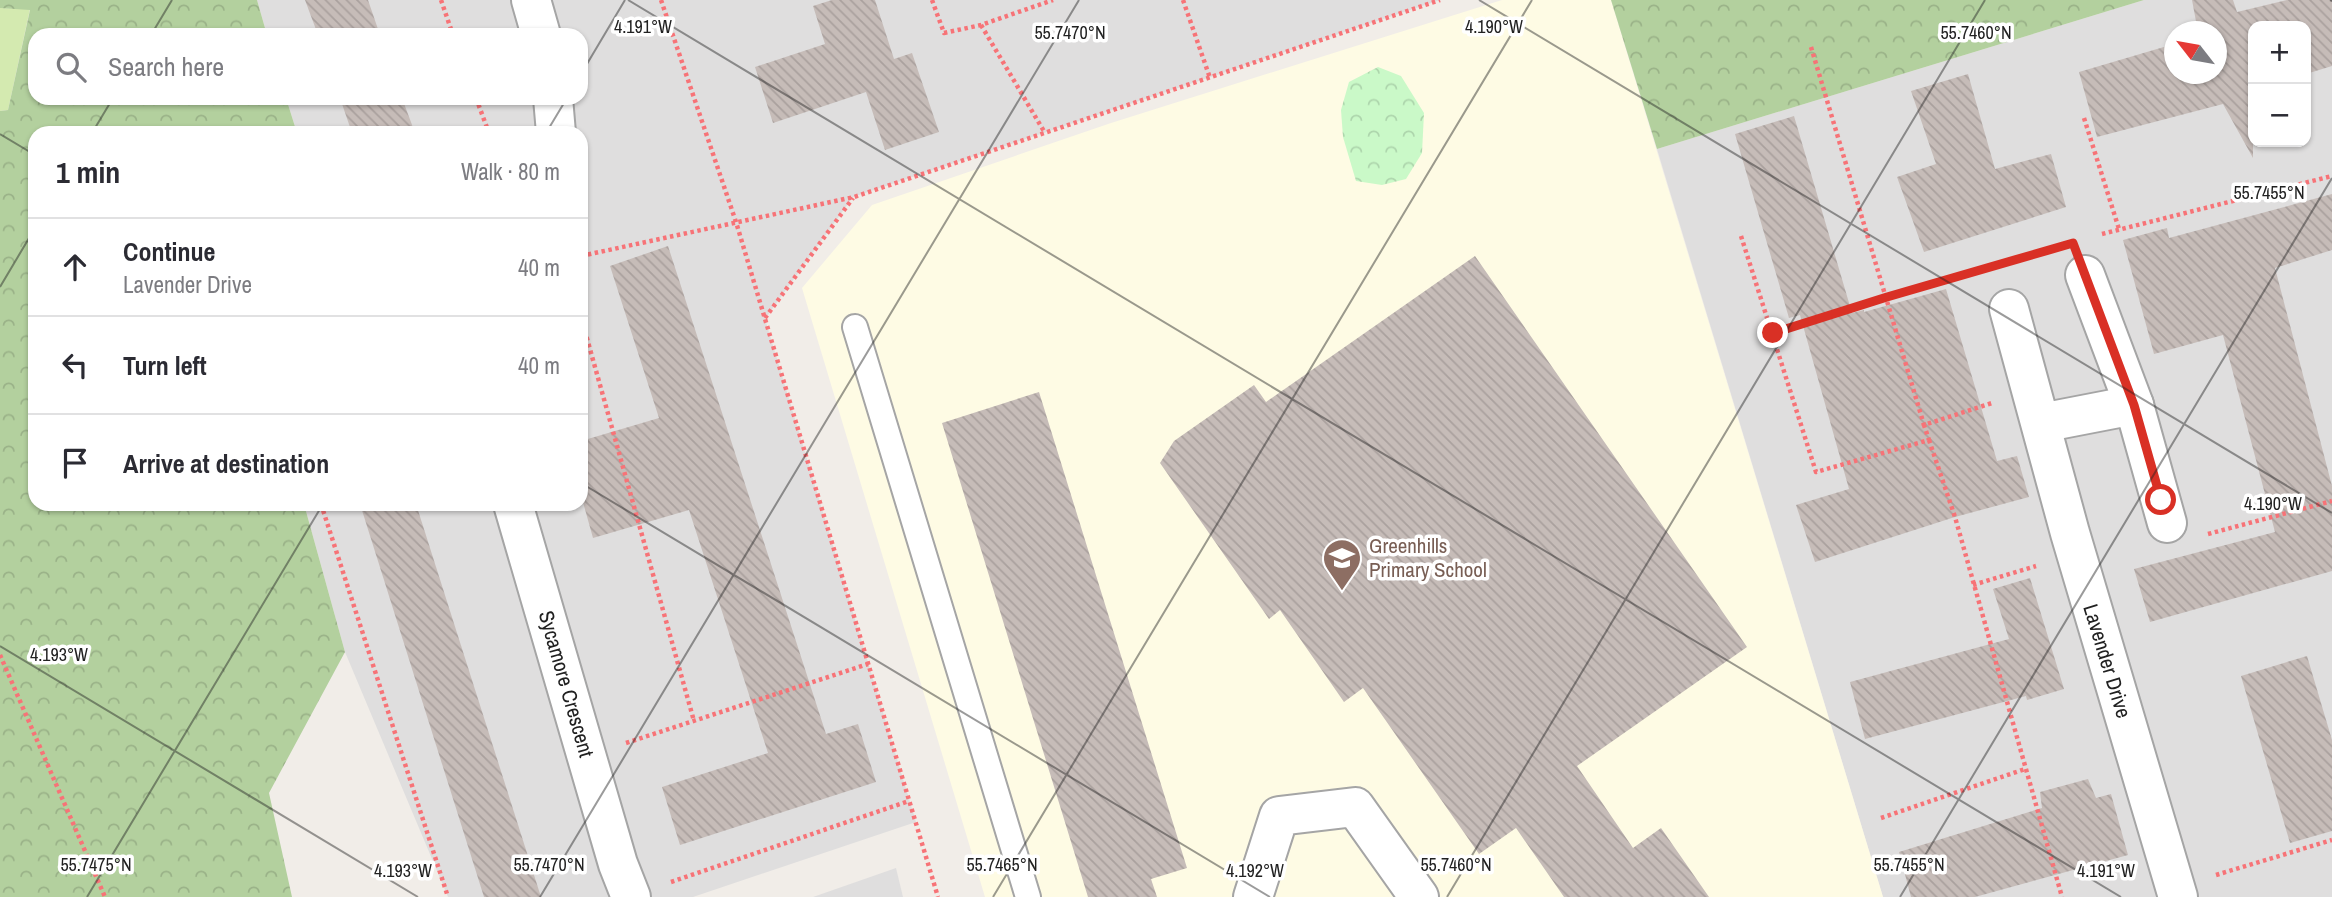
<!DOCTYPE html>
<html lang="en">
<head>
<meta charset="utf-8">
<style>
  :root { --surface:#fff; --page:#f2f2f3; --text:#2b2b33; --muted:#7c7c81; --line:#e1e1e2 }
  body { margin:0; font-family:"Archivo Narrow",sans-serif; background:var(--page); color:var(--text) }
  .controls { position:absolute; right:21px; top:21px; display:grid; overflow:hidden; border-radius:14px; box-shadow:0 2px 5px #0004 }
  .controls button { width:63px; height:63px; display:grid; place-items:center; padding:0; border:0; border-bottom:2px solid var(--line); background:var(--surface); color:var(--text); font:35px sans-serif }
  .compass { position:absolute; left:2164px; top:21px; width:63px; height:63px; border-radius:50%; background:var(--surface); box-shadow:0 2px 5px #0004; rotate:301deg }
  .stop { position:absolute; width:21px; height:21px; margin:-16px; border:5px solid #d93025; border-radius:50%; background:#fff }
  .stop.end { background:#d93025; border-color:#fff; box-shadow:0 2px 7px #0008 }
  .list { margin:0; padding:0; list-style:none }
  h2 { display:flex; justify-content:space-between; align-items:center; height:91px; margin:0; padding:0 28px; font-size:30px }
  h2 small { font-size:23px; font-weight:400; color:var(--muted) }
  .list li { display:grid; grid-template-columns:46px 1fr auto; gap:21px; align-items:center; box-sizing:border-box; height:98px; padding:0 28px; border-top:2px solid var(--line) }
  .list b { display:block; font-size:26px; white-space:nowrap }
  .list p { margin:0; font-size:23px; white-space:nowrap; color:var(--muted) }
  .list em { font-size:23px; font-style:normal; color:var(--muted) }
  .icon { flex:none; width:38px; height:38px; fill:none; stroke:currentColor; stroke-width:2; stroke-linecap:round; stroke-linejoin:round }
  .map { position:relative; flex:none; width:2332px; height:897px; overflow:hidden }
  .search { position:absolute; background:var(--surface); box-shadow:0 2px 5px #0004; left:28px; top:28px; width:560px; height:77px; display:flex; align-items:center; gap:18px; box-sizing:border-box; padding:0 24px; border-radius:21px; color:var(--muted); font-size:26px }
  .panel { position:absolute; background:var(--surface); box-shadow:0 2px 5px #0004; left:28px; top:126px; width:560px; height:385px; border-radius:21px }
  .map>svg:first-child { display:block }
  .residential { fill:#dfdede; fill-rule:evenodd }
  .education { fill:#fefbe4 }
  .grass { fill:#d4eab0 }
  .forest { fill:url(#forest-crowns) }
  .park { fill:url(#park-crowns) }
  .building { fill:url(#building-back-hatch) }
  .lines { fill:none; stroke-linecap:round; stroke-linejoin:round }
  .service-casing { stroke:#a5a5a5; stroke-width:28 }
  .minor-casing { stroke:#a5a5a5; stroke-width:42 }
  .path { stroke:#f77377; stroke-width:4.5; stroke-dasharray:3.5 3.5; stroke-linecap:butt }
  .service { stroke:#fff; stroke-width:24 }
  .minor { stroke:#fff; stroke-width:38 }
  .route { stroke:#d93025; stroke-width:9 }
  .ticks { fill:none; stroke:#212121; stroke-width:2; stroke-opacity:0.45 }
  .labels { text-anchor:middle; stroke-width:7; stroke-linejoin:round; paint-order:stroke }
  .education-label { font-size:21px; fill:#785e54; stroke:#fff; text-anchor:start }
  .street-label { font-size:21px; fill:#212121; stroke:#fff }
  .ticks-label { font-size:18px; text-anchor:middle; fill:#212121; stroke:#fff; stroke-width:7; stroke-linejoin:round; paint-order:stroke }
</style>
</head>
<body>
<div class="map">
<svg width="2332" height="897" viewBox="0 0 2332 897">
  <defs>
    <pattern id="forest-crowns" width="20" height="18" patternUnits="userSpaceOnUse" patternTransform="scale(1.75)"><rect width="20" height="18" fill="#b3d09e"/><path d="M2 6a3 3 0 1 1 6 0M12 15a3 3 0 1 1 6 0" fill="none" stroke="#9ab288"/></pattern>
    <pattern id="park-crowns" width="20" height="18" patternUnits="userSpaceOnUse" patternTransform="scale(1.75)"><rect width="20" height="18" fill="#caf9c8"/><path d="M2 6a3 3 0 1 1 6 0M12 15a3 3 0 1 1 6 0" fill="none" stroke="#add5ac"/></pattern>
    <pattern id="building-back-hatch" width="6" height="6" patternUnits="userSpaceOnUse" patternTransform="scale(1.75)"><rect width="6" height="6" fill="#c6bcb8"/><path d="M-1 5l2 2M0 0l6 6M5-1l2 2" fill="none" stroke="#aaa19e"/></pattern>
  </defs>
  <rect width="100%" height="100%" fill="#f1ede8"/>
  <g class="residential">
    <polygon points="257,0 1440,0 853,197 765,319 916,822 693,897 448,897 345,652 304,504 581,504 581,133 297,133 286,98 581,98 581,35 267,35"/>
    <path d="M2144 0H2332V897H1883L1657 149ZM2253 26H2306V142H2253ZM2174 32H2216V74H2174Z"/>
    <polygon points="896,868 903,897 813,897"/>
  </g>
  <polygon class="education" points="1502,0 1611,0 1883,897 985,897 802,288 872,205 1111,123"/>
  <polygon class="grass" points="0,8 30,9 8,110 0,111"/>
  <g class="forest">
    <polygon points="0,0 257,0 267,35 35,35 35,98 286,98 297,133 35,133 35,504 304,504 345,652 269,793 292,897 0,897 0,111 8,110 30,10 0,8"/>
    <polygon points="1611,0 2144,0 1657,149"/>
  </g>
  <polygon class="park" points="1378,67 1401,76 1424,113 1422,153 1406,179 1382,185 1356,181 1343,137 1341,110 1349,82"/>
  <g class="building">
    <polygon points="305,0 368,0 380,35 318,35"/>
    <polygon points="832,0 875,0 894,59 912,53 939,132 885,150 866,92 773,123 755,67 825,44 813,6"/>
    <polygon points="2192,0 2233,0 2237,12 2287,0 2332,0 2332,66 2306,74 2306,26 2253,26 2253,158 2223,104 2097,137 2079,72 2174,44 2174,74 2216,74 2216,32 2198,32"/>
    <polygon points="1968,74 1995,169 2051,154 2066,207 1924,252 1897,177 1936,164 1911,91"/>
    <polygon points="340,98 402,98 415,133 352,133"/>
    <polygon points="1794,116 1852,313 1864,310 1864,312 1946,289 1997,461 2017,456 2029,497 1955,517 1815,562 1796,505 1849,489 1800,315 1789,318 1735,134"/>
    <polygon points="2332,194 2332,250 2275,268 2332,486 2332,571 2150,622 2134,569 2275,532 2223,335 2154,354 2123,240 2167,228 2169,238"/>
    <polygon points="668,246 826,734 858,724 876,782 680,845 662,787 768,753 689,510 593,538 581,495 581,441 659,418 610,266"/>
    <polygon points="1475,256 1747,647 1577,766 1633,848 1661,828 1709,897 1564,897 1516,828 1479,854 1363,688 1344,702 1280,610 1269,619 1160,463 1174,441 1254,385 1266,402"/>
    <polygon points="1039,392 1187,868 1151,879 1157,897 1088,897 942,423"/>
    <polygon points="360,504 416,504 541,897 484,897"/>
    <polygon points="2030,578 2064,689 2027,700 2026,696 1865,739 1850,682 2009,639 1993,589"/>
    <polygon points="2307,656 2332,740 2332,831 2290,843 2241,676"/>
    <polygon points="2088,779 2096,798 2111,794 2128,855 1975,897 1911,897 1899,852 2042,808 2040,792"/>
  </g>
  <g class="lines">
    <defs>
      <polyline id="service" points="855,327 1028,897"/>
      <g id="minor">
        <polyline points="531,0 541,35"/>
        <polyline points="553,98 556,133"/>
        <polyline points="2085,275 2134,405"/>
        <polyline points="2009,309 2070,533 2178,897"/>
        <polyline points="2041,423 2134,405 2167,523"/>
        <polyline points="513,504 618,864 631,897"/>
        <polyline points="1253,897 1279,816 1355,807 1419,897"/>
      </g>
    </defs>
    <use href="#service" class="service-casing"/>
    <use href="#minor" class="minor-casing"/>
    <g class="path">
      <polyline points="441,0 453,35"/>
      <polyline points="661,0 736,222 938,897"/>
      <polyline points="932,0 944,33 981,25 1053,0"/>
      <polyline points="1183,0 1210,78"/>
      <polyline points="981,25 1045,133"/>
      <polyline points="1811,47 1924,425"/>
      <polyline points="476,98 489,133"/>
      <polyline points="2084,118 2119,229"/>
      <polyline points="2102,234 2332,176"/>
      <polyline points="1741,236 1816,472 1929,440 1924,425 1992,403"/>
      <polyline points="581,256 854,197 1440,0"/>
      <polyline points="2003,264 2049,250"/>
      <polyline points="581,317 694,721"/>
      <polyline points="765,318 853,198"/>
      <polyline points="1773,333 1992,267"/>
      <polyline points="1929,440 1955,517 2062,897"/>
      <polyline points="321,504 448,897"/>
      <polyline points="2208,534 2332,501"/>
      <polyline points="1973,585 2036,566"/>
      <polyline points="0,655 105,897"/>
      <polyline points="626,743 868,664"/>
      <polyline points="1881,818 2025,769"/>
      <polyline points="2216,875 2332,840"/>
      <polyline points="671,882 909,801"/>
    </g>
    <use href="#service" class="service"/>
    <use href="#minor" class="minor"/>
  </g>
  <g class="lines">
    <polyline class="route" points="1773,333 1887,297 2073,243 2134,405 2161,500"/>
  </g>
  <path class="ticks" d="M628 0 2121 897M1479 0 2332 513M2330 0 2332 1M151 35 172 0M581 74 625 0M92 133 113 98M546 133 567 98M0 134 35 155M0 287 35 228M581 483 1270 897M0 646 418 897M87 897 323 504M540 897 1079 0M993 897 1532 0M1447 897 1985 0M1900 897 2332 178"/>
  <defs>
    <symbol id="school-pin" viewBox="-11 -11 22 30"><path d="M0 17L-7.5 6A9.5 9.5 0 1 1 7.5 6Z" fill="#8d6e63" stroke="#fff"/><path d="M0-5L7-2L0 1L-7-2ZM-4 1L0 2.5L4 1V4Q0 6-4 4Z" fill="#fff"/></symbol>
  </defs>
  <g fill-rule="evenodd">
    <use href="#school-pin" x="1320" y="536" width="44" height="60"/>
  </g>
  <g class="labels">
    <g class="education-label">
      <text x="1369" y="553">Greenhills<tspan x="1369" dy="24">Primary School</tspan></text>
    </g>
    <g class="street-label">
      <text transform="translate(2107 661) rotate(73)" y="7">Lavender Drive</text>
      <text transform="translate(566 684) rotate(74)" y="7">Sycamore Crescent</text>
    </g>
  </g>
  <g class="ticks-label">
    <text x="1494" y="33">4.190°W</text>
    <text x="643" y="33">4.191°W</text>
    <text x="1070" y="39">55.7470°N</text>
    <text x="1976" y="39">55.7460°N</text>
    <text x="2269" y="199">55.7455°N</text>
    <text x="2273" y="510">4.190°W</text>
    <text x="59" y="661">4.193°W</text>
    <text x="96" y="871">55.7475°N</text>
    <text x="549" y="871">55.7470°N</text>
    <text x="1002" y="871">55.7465°N</text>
    <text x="1456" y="871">55.7460°N</text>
    <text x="1909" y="871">55.7455°N</text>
    <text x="403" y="877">4.193°W</text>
    <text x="1255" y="877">4.192°W</text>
    <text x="2106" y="877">4.191°W</text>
  </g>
</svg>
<div class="controls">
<button>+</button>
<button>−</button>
</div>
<svg class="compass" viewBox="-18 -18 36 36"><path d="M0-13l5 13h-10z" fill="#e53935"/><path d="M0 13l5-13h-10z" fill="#7c7c81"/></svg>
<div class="stop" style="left:2161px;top:500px"></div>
<div class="stop end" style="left:1773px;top:333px"></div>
<div class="search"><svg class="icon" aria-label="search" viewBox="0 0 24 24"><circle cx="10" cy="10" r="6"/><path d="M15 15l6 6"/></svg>Search here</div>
<section class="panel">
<h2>1 min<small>Walk · 80 m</small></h2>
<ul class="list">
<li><svg class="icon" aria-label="ahead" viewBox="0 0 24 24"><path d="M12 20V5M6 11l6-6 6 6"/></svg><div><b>Continue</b><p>Lavender Drive</p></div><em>40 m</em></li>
<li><svg class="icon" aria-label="left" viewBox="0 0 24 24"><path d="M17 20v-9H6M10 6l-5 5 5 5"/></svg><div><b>Turn left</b></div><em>40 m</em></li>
<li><svg class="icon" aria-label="arrive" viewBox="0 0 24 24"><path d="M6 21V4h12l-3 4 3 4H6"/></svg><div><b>Arrive at destination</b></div></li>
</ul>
</section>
</div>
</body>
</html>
